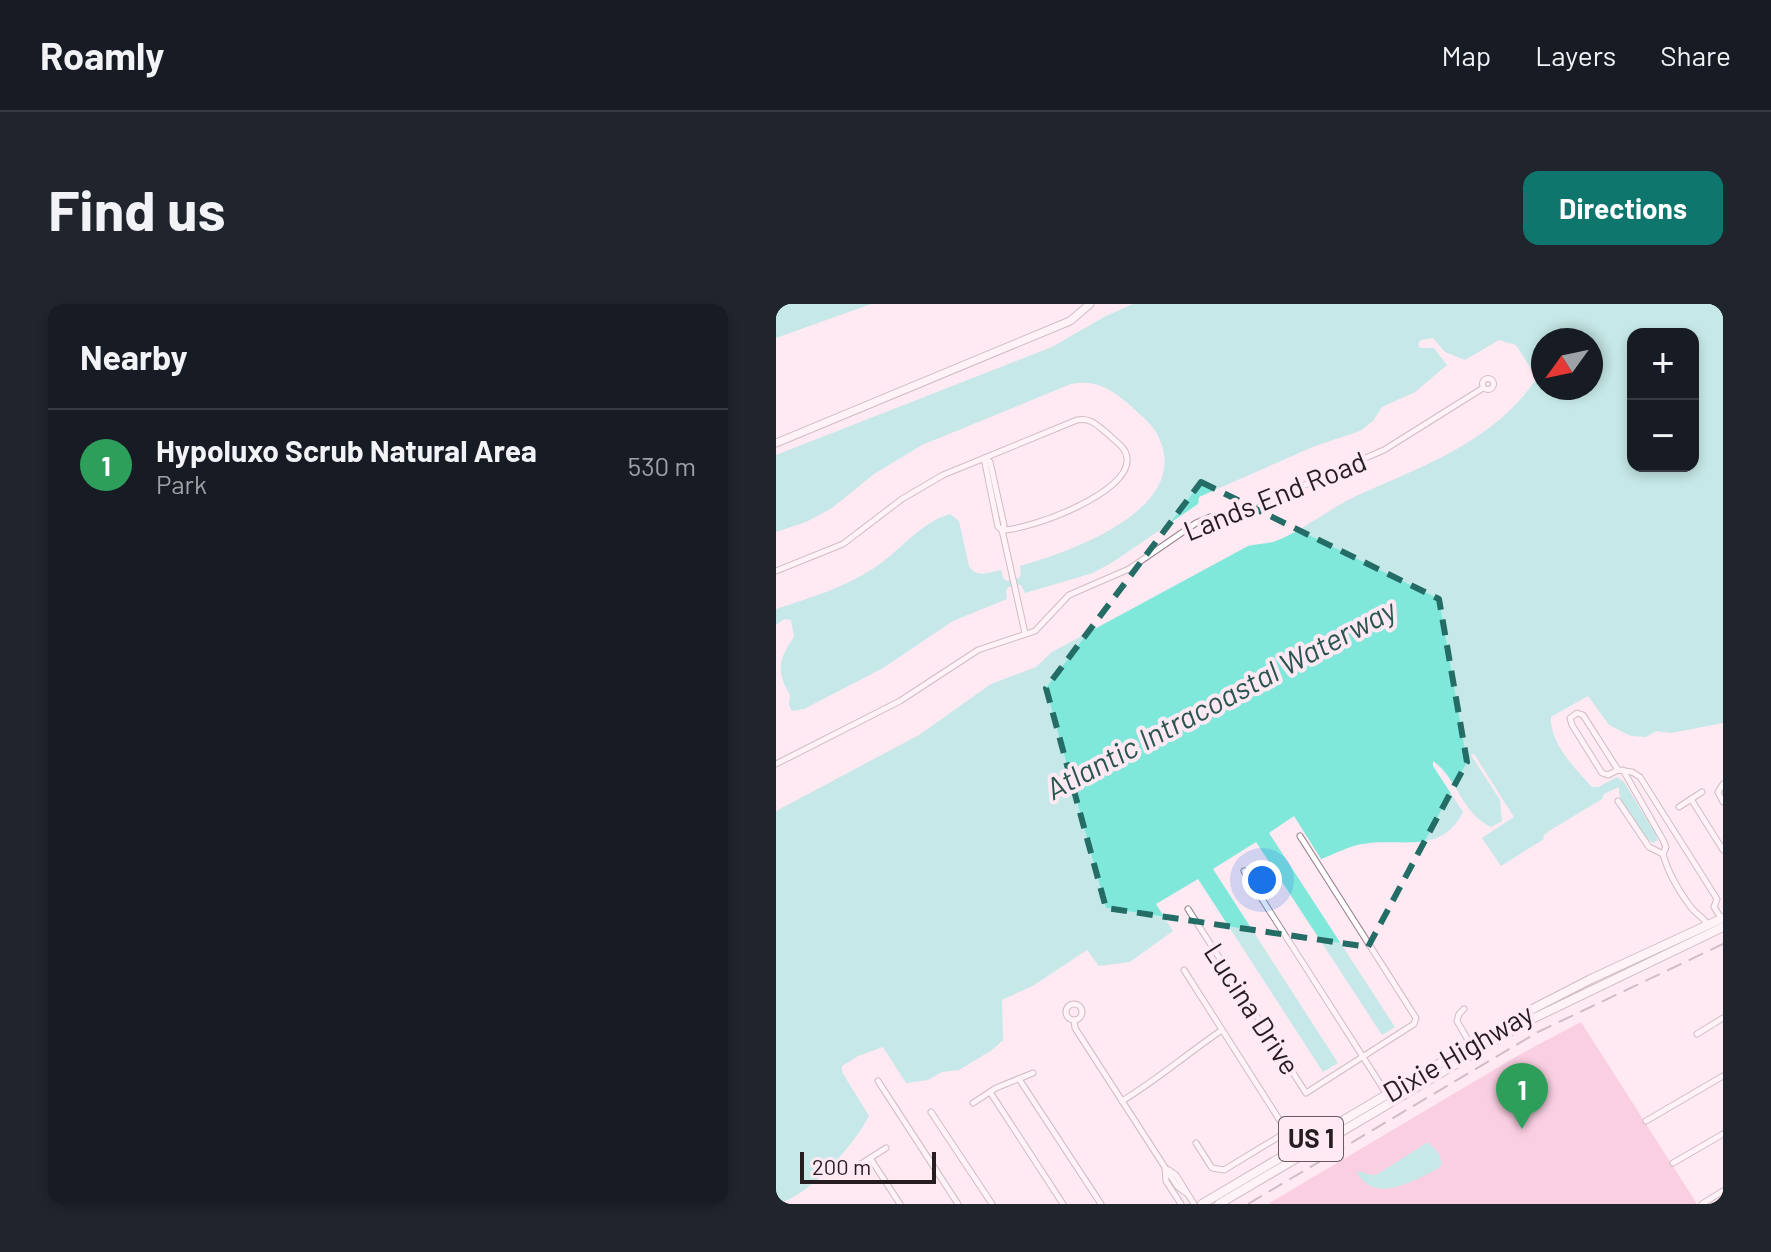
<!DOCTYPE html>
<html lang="en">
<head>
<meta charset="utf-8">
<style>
  :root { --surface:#171b24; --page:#20242c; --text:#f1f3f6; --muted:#9ea1a6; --line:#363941; --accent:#0f766e }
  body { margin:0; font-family:Barlow,sans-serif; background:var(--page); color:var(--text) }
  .controls { position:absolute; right:24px; top:24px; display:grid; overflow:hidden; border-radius:16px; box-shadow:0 4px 12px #0003 }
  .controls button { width:72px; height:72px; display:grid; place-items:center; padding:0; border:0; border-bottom:2px solid var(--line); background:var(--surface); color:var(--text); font:40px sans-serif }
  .compass { position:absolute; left:755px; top:24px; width:72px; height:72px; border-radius:50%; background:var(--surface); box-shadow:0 4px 12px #0003; rotate:237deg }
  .scale { position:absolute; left:24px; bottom:20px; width:136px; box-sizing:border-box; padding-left:8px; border:4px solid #251d20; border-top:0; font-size:22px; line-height:28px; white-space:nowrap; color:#251d20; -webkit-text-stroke:6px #ffe9f3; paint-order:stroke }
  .you { position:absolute; left:486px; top:576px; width:28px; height:28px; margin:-20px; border:6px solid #fff; border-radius:50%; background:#1a73e8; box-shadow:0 0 0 12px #1a73e833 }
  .badge { display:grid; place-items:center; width:52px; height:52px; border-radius:50%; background:var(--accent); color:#fff; font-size:26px; font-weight:700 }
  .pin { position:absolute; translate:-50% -66px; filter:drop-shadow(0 2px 4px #0008) }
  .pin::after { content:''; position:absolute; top:42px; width:28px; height:24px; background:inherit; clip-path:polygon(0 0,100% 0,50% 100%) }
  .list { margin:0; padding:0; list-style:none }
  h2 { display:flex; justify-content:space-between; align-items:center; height:104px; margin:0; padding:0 32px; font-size:34px }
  h2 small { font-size:26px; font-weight:400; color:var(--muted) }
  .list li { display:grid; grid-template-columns:52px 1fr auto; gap:24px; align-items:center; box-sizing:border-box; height:112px; padding:0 32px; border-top:2px solid var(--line) }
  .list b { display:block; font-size:30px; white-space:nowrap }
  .list p { margin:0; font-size:26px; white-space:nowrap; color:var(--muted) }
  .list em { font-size:26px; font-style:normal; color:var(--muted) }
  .map { position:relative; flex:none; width:947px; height:900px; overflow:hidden; border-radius:16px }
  header { display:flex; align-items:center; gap:48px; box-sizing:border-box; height:112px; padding:0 40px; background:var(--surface); border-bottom:2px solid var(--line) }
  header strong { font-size:38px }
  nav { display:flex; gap:44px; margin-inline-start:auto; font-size:28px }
  .intro { display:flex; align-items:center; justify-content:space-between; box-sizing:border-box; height:192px; padding:0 48px }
  h1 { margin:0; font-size:56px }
  .button { padding:20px 36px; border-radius:16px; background:var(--accent); color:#fff; font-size:28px; font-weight:700 }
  main { display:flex; gap:48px; padding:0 48px }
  aside { flex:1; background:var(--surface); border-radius:16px; box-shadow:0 4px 12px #0003 }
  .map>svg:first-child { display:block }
  .green { fill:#f3afcf }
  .water { fill:#80e7db; fill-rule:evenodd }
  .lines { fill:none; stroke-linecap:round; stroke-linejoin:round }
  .street-casing { stroke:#99858e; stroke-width:7 }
  .secondary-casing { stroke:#99858e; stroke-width:9 }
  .primary-casing { stroke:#99858e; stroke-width:10 }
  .street { stroke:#fff; stroke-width:5 }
  .secondary { stroke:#fff; stroke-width:7 }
  .primary { stroke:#fff; stroke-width:8 }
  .rail { stroke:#97878e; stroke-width:2; stroke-dasharray:16 8; stroke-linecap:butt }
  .marked { fill:none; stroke:#246d66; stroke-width:6; stroke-dasharray:16 10; stroke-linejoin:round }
  .labels { text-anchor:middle; stroke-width:8; stroke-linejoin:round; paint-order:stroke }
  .shield { fill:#ffe9f3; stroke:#665a5f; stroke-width:2 }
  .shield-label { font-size:26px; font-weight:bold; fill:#251d20 }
  .street-label { font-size:28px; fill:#251d20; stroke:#ffe9f3 }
  .water-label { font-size:30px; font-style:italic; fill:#295651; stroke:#ffe9f3 }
</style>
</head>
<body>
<header>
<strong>Roamly</strong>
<nav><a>Map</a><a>Layers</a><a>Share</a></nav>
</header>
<div class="intro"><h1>Find us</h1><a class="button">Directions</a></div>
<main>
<aside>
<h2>Nearby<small></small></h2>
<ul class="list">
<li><span class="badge" style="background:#2e9e5b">1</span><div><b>Hypoluxo Scrub Natural Area</b><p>Park</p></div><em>530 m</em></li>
</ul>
</aside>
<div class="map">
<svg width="947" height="900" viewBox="0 0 947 900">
  <rect width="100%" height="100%" fill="#ffe9f3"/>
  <polygon class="green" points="805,718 921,900 492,900 743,751"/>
  <g class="water">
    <polygon points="0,0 95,0 0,34"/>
    <path d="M357 0H947V419L895 429 880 427 870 433 855 432 833 421 812 392 775 413C773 438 800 466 816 483H822L841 473 848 478 879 529 882 536 877 539C863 528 841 499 843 483L828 490 826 495 773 527 767 532 768 535 725 562 706 534 738 513 698 450 695 451 724 496 726 517 715 523C684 508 682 474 657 457V462L687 508C665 552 625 533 586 540 573 542 559 550 545 555L518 512 493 529 619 723 606 731 480 538 437 565 562 759 547 768 422 575 380 600 397 627 354 658 323 662 311 646 258 681 226 696 227 736 216 746 183 766 166 768 152 776 130 779 107 743 82 752 66 762V768L93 812C78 841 33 893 0 900V507L143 431 215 380 260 363 276 348 472 242C480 240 489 240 497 238 525 228 551 206 578 193 646 162 717 139 761 74L740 41 723 36 689 56 669 48 657 34 645 36 642 40 644 44H658L671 61 639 88 606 103 597 117 584 127 539 142 423 193 422 200 337 258 317 269 249 289 245 281 232 283 230 287 231 295 177 317 107 364 28 405 16 407 13 401 14 391C0 367 2 356 18 333L15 316 8 315 0 321V305C33 294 68 284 98 264 123 248 145 218 174 210L183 217 193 262C201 275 213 268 225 266L227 274 231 277 243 274 245 270 244 262C293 248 421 204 381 130 375 119 365 112 356 103 338 87 321 75 295 80L146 141 98 170 56 204 30 218 0 228V151L276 43 328 13ZM857 30H917V162H857ZM767 36H815V84H767Z"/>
    <path d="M652 838 663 850 666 860 663 864C635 878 600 900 581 869L583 867 595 871 602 870Z"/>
  </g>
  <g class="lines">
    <defs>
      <g id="street">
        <circle cx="712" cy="80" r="5.5"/>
        <polyline points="208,154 222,223 226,226"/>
        <polyline points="209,154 214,158 228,221 226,226 249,329"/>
        <path d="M0 267 67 240 126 195 167 171 301 116C315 113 322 122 333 131 340 138 351 144 351 155 354 189 254 226 226 226"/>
        <polygon points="801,409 807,411 842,466 832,471 826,469 796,421 794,414"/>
        <polyline points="0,460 124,397 202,346 259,327 293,291 353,265 420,219 434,213 478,206 545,173 608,146 707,84"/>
        <polyline points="842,466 856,468 864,473 941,595 938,603 945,614"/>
        <polyline points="847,466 887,536 890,543 887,550"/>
        <polyline points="947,480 942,488 947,498"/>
        <polyline points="915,495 947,546"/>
        <path d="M842 497 873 543 887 550C892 569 903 587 914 602 920 611 926 611 931 620"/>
        <polyline points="903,503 926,488"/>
        <polyline points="468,567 612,792"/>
        <polyline points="412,605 530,789 638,720 640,714 524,532"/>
        <polyline points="408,666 510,826 509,829 448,866 436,864 420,839"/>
        <circle cx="298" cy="708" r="8"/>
        <polyline points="688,705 683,710 681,717 696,743"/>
        <polyline points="298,716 299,724 401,882 410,889"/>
        <polyline points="921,730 947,714"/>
        <polyline points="243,775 325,900"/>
        <polyline points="102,777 182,900"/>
        <polyline points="214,788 287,900"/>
        <path d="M346 797C381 776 412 749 446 726"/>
        <polyline points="197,799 220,784 257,769"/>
        <polyline points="155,808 216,900"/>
        <polyline points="870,817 947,772"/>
        <polyline points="94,854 124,900"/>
        <polyline points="897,859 947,830"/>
        <polyline points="80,863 110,844"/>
        <polyline points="389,864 390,877 405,900"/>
        <polyline points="393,866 400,871 418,900"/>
        <polyline points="926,900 947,887"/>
      </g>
      <polyline id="secondary" points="0,139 294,17 314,0"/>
      <g id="primary">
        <polyline points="426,900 747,710 815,675 947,614"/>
        <polyline points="443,900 756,715 947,623"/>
      </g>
    </defs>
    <use href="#street" class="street-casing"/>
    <use href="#secondary" class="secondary-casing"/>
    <use href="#primary" class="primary-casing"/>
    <use href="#street" class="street"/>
    <use href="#secondary" class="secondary"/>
    <use href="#primary" class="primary"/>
    <polyline class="rail" points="472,900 762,728 947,640"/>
  </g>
  <path d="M0 0H947V900H0ZM425 178 663 295 691 458 592 643 330 604 270 384Z" fill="#ffe9f3" fill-opacity=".55" fill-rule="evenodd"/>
  <path class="marked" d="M425 178 663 295 691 458 592 643 330 604 270 384Z"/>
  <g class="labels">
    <rect class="shield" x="503" y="813" width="64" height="44" rx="6"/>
    <g class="shield-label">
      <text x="535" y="844">US 1</text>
    </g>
    <g class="street-label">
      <text transform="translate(499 192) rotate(-22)" y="10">Lands End Road</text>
      <text transform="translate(476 705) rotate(57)" y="10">Lucina Drive</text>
      <text transform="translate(682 749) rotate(-30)" y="10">Dixie Highway</text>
    </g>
    <g class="water-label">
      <text transform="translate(445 396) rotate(-28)" y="10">Atlantic Intracoastal Waterway</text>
    </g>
  </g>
</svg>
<div class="controls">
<button>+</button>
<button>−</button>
</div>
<svg class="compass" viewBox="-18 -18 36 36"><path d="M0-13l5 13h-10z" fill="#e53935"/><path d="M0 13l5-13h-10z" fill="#9ea1a6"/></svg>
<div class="scale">200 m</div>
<div class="you"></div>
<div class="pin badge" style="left:746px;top:825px;background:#2e9e5b">1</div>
</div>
</main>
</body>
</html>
